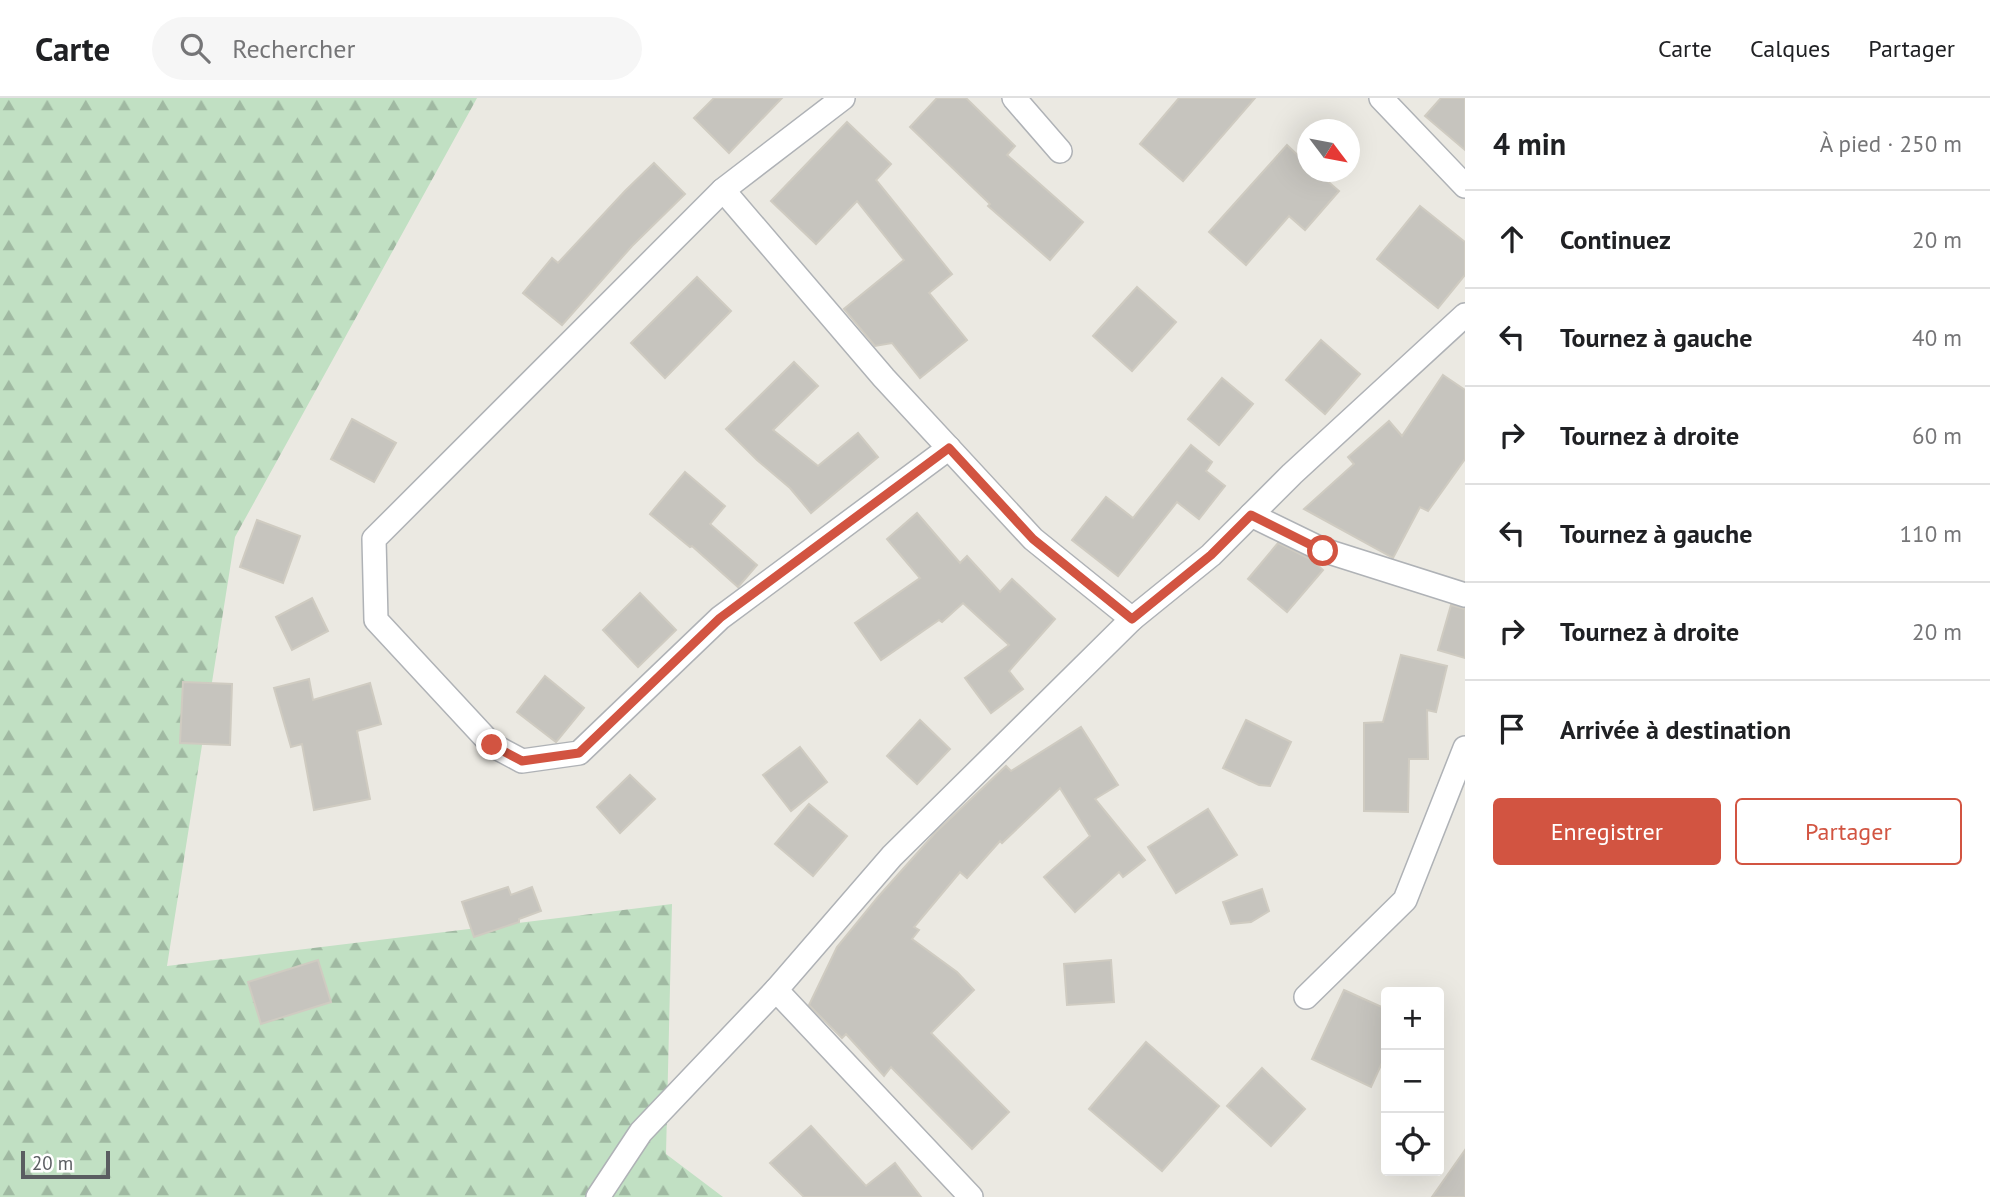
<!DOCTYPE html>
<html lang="fr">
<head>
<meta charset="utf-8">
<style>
  :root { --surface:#fff; --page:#f6f6f6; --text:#202124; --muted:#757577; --line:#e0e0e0; --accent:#d25441 }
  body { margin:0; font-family:"PT Sans",sans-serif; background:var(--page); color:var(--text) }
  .controls { position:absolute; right:21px; bottom:21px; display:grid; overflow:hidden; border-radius:7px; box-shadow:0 7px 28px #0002 }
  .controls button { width:63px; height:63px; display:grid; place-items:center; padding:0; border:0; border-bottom:2px solid var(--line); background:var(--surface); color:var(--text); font:35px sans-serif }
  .compass { position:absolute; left:1297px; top:21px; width:63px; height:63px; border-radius:50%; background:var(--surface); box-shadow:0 7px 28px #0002; rotate:122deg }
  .scale { position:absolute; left:21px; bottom:18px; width:89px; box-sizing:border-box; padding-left:7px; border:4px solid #5a5d61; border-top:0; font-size:19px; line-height:24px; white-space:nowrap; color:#5a5d61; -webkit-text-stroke:5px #fff; paint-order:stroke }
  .stop { position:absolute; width:21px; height:21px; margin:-16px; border:5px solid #d25441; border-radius:50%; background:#fff }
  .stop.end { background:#d25441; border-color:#fff; box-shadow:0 2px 7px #0008 }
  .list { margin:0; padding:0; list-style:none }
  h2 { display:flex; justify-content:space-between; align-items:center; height:91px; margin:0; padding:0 28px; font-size:30px }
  h2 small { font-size:23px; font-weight:400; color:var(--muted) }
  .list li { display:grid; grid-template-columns:46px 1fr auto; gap:21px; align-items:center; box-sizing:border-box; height:98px; padding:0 28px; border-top:2px solid var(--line) }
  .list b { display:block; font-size:26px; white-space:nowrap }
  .list em { font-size:23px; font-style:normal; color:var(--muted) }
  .actions { display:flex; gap:14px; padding:21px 28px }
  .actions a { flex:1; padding:16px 0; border:2px solid var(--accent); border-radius:7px; text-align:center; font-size:24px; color:var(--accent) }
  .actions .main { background:var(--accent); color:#fff }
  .icon { flex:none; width:38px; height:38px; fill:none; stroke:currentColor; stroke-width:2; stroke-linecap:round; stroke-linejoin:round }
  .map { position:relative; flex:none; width:1465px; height:1099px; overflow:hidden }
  header { display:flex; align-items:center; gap:42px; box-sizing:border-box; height:98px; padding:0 35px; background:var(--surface); border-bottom:2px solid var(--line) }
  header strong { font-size:33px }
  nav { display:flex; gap:38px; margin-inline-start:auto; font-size:24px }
  .search { width:490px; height:63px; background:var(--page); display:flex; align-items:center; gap:18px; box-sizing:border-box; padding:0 24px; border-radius:38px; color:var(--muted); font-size:26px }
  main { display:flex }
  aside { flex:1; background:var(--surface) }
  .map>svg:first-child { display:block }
  .forest { fill:url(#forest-firs) }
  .building { fill:#c6c4be; stroke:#cfcbc1; stroke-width:2 }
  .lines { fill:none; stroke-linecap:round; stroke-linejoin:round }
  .street-casing { stroke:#afb2b6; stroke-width:26 }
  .street { stroke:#fff; stroke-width:23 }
  .route { stroke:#d25441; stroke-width:9 }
</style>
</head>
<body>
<header>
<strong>Carte</strong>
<div class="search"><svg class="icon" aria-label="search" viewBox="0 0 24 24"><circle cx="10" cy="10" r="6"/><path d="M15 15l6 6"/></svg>Rechercher</div>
<nav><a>Carte</a><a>Calques</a><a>Partager</a></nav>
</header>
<main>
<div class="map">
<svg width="1465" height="1099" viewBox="0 0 1465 1099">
  <defs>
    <pattern id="forest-firs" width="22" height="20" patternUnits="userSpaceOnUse" patternTransform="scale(1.75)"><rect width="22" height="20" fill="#c1e0c3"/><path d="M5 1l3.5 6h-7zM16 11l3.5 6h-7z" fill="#a0b9a2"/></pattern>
  </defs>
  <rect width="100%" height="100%" fill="#ebe9e2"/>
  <polygon class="forest" points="0,0 477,0 235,439 167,868 672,806 666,1056 723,1099 0,1099"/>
  <g class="building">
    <polygon points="714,0 782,0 729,55 694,20"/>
    <polygon points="937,0 966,0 1015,48 1007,57 1083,124 1050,162 988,108 990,106 910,29"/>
    <polygon points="1179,0 1255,0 1183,83 1140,46"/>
    <polygon points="1441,0 1465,0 1465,52 1425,18"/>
    <polygon points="847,24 891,66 876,82 952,176 929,195 967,242 920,280 892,245 875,248 844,211 904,162 857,103 816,146 771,103"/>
    <polygon points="1287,47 1307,66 1307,74 1317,74 1339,93 1305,132 1289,118 1246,167 1209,134"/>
    <polygon points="654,65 685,96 632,148 562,227 523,195 552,160 558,165 625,93"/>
    <polygon points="1420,108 1465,144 1465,177 1438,210 1377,161"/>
    <polygon points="697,179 731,213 665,280 631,245"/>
    <polygon points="1137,189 1176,224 1132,273 1093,238"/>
    <polygon points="1321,242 1360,276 1325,316 1286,282"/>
    <polygon points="794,264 818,288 773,332 818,368 858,335 878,359 811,415 790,390 757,362 726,331"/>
    <polygon points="1443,277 1465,292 1465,361 1428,413 1420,409 1393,460 1304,411 1354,366 1348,359 1389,323 1402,338"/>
    <polygon points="1222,280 1253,306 1219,347 1188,321"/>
    <polygon points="352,321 396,345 374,384 331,361"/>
    <polygon points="1191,347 1212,364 1206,373 1225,388 1199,421 1177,404 1118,478 1072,442 1106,399 1133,420"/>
    <polygon points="685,374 725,408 710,426 757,467 738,489 692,448 690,449 650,416"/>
    <polygon points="917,415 960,465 967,458 1000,494 1012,481 1055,521 1009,573 1023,591 991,615 965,580 1009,547 963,505 942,524 939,522 881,562 855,525 920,480 887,441"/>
    <polygon points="257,422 300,438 283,485 240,469"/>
    <polygon points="1278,445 1312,462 1323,472 1287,514 1248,481"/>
    <polygon points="640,495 676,532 638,569 603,532"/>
    <polygon points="312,500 328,533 292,552 276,519"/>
    <polygon points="1451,507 1465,511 1465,560 1438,552"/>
    <polygon points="1401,557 1447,568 1436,614 1427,612 1428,661 1409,661 1408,714 1364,713 1364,625 1383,624"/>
    <polygon points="545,578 584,610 556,644 517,614"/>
    <polygon points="309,581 313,602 370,585 381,626 357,633 370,701 314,712 302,646 291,649 274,590"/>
    <polygon points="183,584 232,586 230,647 180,645"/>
    <polygon points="920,622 950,651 917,686 887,658"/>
    <polygon points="1246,622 1291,644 1270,688 1259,687 1223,670"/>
    <polygon points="1081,629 1118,687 1095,701 1145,762 1123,779 1119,774 1075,814 1044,779 1090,738 1060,690 1002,745 1000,743 967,780 960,774 914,829 919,832 912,841 957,874 974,892 931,935 1009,1014 972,1051 891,969 884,978 846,936 842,940 809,907 837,849 878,799 936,734 1006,668 1011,673"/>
    <polygon points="800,649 827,684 791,713 763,677"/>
    <polygon points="630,677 655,701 620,735 597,709"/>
    <polygon points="809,706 847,738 813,778 775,746"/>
    <polygon points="1208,711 1237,757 1176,795 1148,749"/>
    <polygon points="508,789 511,797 532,789 541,813 519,821 519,824 474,839 462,804"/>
    <polygon points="1262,791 1269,813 1251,824 1231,826 1223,804"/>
    <polygon points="318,862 331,904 261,926 248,884"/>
    <polygon points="1111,862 1114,904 1067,907 1064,866"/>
    <polygon points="1344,892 1386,911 1386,956 1371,989 1312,961"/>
    <polygon points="1146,944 1219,1008 1162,1073 1089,1011"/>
    <polygon points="1262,970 1305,1011 1271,1048 1227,1008"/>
    <polygon points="811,1028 866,1088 895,1065 921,1099 804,1099 770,1065"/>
    <polygon points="1465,1052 1465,1099 1432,1099"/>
  </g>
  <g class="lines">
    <defs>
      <g id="street">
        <polyline points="843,0 723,92 374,441 376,522 492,647 522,663 579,655 720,520 949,350"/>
        <polyline points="1014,0 1060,53"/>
        <polyline points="1381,0 1465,88"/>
        <polyline points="723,92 884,280 1033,441 1132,521"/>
        <polyline points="1251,417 1323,452 1465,497"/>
        <polyline points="1306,899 1405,802 1465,650"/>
        <polyline points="598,1099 641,1034 776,892"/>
        <polyline points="971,1099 776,892 892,758 1132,521 1211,457 1292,376 1465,217"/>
      </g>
    </defs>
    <use href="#street" class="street-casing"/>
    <use href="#street" class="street"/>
  </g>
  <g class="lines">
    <polyline class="route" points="492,647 522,663 579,655 720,520 949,350 1033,441 1132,521 1211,457 1251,417 1323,453"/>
  </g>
</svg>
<div class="controls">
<button>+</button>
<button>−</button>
<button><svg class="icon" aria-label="locate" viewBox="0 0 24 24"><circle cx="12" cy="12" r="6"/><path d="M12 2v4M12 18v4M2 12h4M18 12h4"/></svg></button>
</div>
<svg class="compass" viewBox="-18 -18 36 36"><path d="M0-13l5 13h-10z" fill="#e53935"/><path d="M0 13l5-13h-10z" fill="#757577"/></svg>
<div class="scale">20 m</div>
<div class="stop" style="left:1323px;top:453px"></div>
<div class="stop end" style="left:492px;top:647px"></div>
</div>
<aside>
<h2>4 min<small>À pied · 250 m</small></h2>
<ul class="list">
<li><svg class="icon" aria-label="ahead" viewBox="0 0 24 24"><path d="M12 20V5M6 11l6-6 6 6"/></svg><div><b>Continuez</b></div><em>20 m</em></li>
<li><svg class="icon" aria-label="left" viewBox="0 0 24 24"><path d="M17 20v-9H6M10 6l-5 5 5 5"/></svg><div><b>Tournez à gauche</b></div><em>40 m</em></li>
<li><svg class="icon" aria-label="right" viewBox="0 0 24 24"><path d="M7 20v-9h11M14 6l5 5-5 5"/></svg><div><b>Tournez à droite</b></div><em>60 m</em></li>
<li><svg class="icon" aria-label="left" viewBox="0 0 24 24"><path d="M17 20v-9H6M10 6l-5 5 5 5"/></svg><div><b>Tournez à gauche</b></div><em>110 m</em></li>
<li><svg class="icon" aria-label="right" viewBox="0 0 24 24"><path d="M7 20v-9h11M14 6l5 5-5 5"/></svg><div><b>Tournez à droite</b></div><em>20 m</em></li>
<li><svg class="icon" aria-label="arrive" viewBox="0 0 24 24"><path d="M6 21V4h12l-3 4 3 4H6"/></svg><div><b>Arrivée à destination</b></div></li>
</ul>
<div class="actions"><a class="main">Enregistrer</a><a>Partager</a></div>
</aside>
</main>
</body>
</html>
